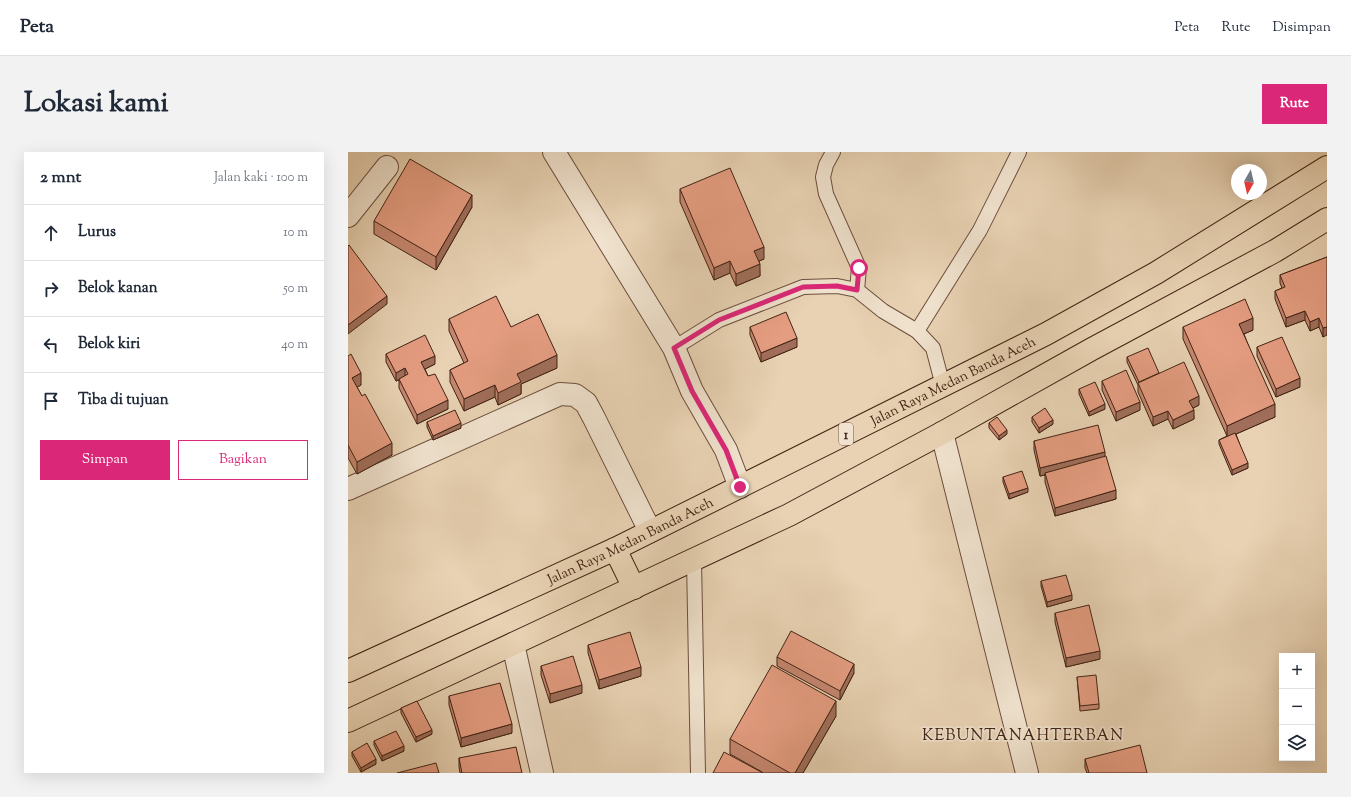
<!DOCTYPE html>
<html lang="id">
<head>
<meta charset="utf-8">
<style>
  :root { --surface:#fff; --page:#f2f2f3; --text:#1f2937; --muted:#747a83; --line:#e0e1e3; --accent:#db2777 }
  body { margin:0; font-family:"Sorts Mill Goudy",serif; background:var(--page); color:var(--text) }
  .controls { position:absolute; right:12px; bottom:12px; display:grid; overflow:hidden; border-radius:0px; box-shadow:0 4px 16px #0002 }
  .controls button { width:36px; height:36px; display:grid; place-items:center; padding:0; border:0; border-bottom:1px solid var(--line); background:var(--surface); color:var(--text); font:20px sans-serif }
  .compass { position:absolute; left:883px; top:12px; width:36px; height:36px; border-radius:50%; background:var(--surface); box-shadow:0 4px 16px #0002; rotate:188deg }
  .stop { position:absolute; width:12px; height:12px; margin:-9px; border:3px solid #db2777; border-radius:50%; background:#fff }
  .stop.end { background:#db2777; border-color:#fff; box-shadow:0 1px 4px #0008 }
  .list { margin:0; padding:0; list-style:none }
  h2 { display:flex; justify-content:space-between; align-items:center; height:52px; margin:0; padding:0 16px; font-size:17px }
  h2 small { font-size:13px; font-weight:400; color:var(--muted) }
  .list li { display:grid; grid-template-columns:26px 1fr auto; gap:12px; align-items:center; box-sizing:border-box; height:56px; padding:0 16px; border-top:1px solid var(--line) }
  .list b { display:block; font-size:15px; white-space:nowrap }
  .list em { font-size:13px; font-style:normal; color:var(--muted) }
  .actions { display:flex; gap:8px; padding:12px 16px }
  .actions a { flex:1; padding:9px 0; border:1px solid var(--accent); border-radius:0px; text-align:center; font-size:14px; color:var(--accent) }
  .actions .main { background:var(--accent); color:#fff }
  .icon { flex:none; width:22px; height:22px; fill:none; stroke:currentColor; stroke-width:2; stroke-linecap:round; stroke-linejoin:round }
  .map { position:relative; flex:none; width:979px; height:621px; overflow:hidden; border-radius:0px }
  header { display:flex; align-items:center; gap:24px; box-sizing:border-box; height:56px; padding:0 20px; background:var(--surface); border-bottom:1px solid var(--line) }
  header strong { font-size:19px }
  nav { display:flex; gap:22px; margin-inline-start:auto; font-size:14px }
  .intro { display:flex; align-items:center; justify-content:space-between; box-sizing:border-box; height:96px; padding:0 24px }
  h1 { margin:0; font-size:28px }
  .button { padding:10px 18px; border-radius:0px; background:var(--accent); color:#fff; font-size:14px; font-weight:700 }
  main { display:flex; gap:24px; padding:0 24px }
  aside { flex:1; background:var(--surface); border-radius:0px; box-shadow:0 4px 16px #0002 }
  .map>svg:first-child { display:block }
  .lines { fill:none; stroke-linecap:round; stroke-linejoin:round }
  .service-casing { stroke:#6c4f3c; stroke-width:16 }
  .minor-casing { stroke:#6c4f3c; stroke-width:24 }
  .trunk-casing { stroke:#422314; stroke-width:24 }
  .service { stroke:#f0e2ce; stroke-width:14 }
  .minor { stroke:#f0e2ce; stroke-width:22 }
  .trunk { stroke:#e8d2b3; stroke-width:22 }
  .wall { fill:#c5876f; stroke:#422314 }
  .shaded-wall { fill:#a06e5a; stroke:#422314 }
  .building { fill:#e59d81; stroke:#422314 }
  .route { stroke:#db2777; stroke-width:5 }
  .labels { text-anchor:middle; stroke-width:3.5; stroke-linejoin:round; paint-order:stroke }
  .shield { fill:#f0e2ce; stroke:#765c4c; stroke-width:1 }
  .shield-label { font-size:13px; font-weight:bold; fill:#422314 }
  .street-label { font-size:14px; fill:#422314; stroke:#f0e2ce }
  .quarter-label { font-size:16px; letter-spacing:1px; fill:#422314; stroke:#f0e2ce }
</style>
</head>
<body>
<header>
<strong>Peta</strong>
<nav><a>Peta</a><a>Rute</a><a>Disimpan</a></nav>
</header>
<div class="intro"><h1>Lokasi kami</h1><a class="button">Rute</a></div>
<main>
<aside>
<h2>2 mnt<small>Jalan kaki · 100 m</small></h2>
<ul class="list">
<li><svg class="icon" aria-label="ahead" viewBox="0 0 24 24"><path d="M12 20V5M6 11l6-6 6 6"/></svg><div><b>Lurus</b></div><em>10 m</em></li>
<li><svg class="icon" aria-label="right" viewBox="0 0 24 24"><path d="M7 20v-9h11M14 6l5 5-5 5"/></svg><div><b>Belok kanan</b></div><em>50 m</em></li>
<li><svg class="icon" aria-label="left" viewBox="0 0 24 24"><path d="M17 20v-9H6M10 6l-5 5 5 5"/></svg><div><b>Belok kiri</b></div><em>40 m</em></li>
<li><svg class="icon" aria-label="arrive" viewBox="0 0 24 24"><path d="M6 21V4h12l-3 4 3 4H6"/></svg><div><b>Tiba di tujuan</b></div></li>
</ul>
<div class="actions"><a class="main">Simpan</a><a>Bagikan</a></div>
</aside>
<div class="map">
<svg width="979" height="621" viewBox="0 0 979 621">
  <rect width="100%" height="100%" fill="#e8d2b3"/>
  <filter id="stains"><feTurbulence type="fractalNoise" baseFrequency=".005" numOctaves="4"/><feColorMatrix values="0 0 0 0 .2 0 0 0 0 .09 0 0 0 0 .02 0 0 0 .5 -.17"/></filter>
  <radialGradient id="worn" r=".72"><stop offset=".6" stop-color="#630" stop-opacity="0"/><stop offset="1" stop-color="#630" stop-opacity=".3"/></radialGradient>
  <g class="lines">
    <defs>
      <g id="service">
        <polyline points="485,0 478,13 475,25 478,42 511,116 509,138"/>
        <polyline points="326,196 371,168 455,135 489,134 509,138 535,159 569,179"/>
        <polyline points="595,234 585,196 569,179 632,78 671,0"/>
        <polyline points="346,408 350,621"/>
      </g>
      <g id="minor">
        <polyline points="206,0 326,196 344,239 378,298 392,335"/>
        <polyline points="0,64 39,15"/>
        <polyline points="594,281 679,621"/>
        <polyline points="0,337 212,242 227,243 238,251 246,266 302,379"/>
        <polyline points="165,492 194,621"/>
      </g>
      <g id="trunk">
        <polyline points="267,397 286,436"/>
        <path id="s1" d="M0 519 267 397 698 182 808 121 979 15"/>
        <polyline points="0,569 441,363 594,281 744,197 927,99 979,67"/>
      </g>
    </defs>
    <use href="#service" class="service-casing"/>
    <use href="#minor" class="minor-casing"/>
    <use href="#trunk" class="trunk-casing"/>
    <use href="#service" class="service"/>
    <use href="#minor" class="minor"/>
    <use href="#trunk" class="trunk"/>
  </g>
  <g class="wall">
    <polygon points="332,37 416,107 411,109 412,124 388,134 382,121 366,128 332,50"/>
    <polygon points="124,55 88,118 26,82 26,69"/>
    <polygon points="979,105 975,185 971,175 962,179 957,168 938,175 927,147 927,139 934,136 932,131 932,123"/>
    <polygon points="101,167 163,175 209,216 173,232 173,242 150,253 147,245 116,259 102,230 102,218 116,211 101,179"/>
    <polygon points="402,175 449,195 413,210 402,183"/>
    <polygon points="835,175 905,178 896,182 927,265 888,282 900,316 884,323 871,292 871,288 879,284 835,187"/>
    <polygon points="909,195 952,235 928,245 909,204"/>
    <polygon points="38,202 87,212 77,217 80,224 100,257 69,272 51,236 51,228 48,229 38,210"/>
    <polygon points="0,204 13,233 9,235 44,303 9,322 0,306"/>
    <polygon points="779,205 811,221 851,253 845,256 846,267 825,277 820,267 805,274 790,240 790,233 779,210"/>
    <polygon points="754,229 792,258 768,269 754,238"/>
    <polygon points="731,237 757,257 741,264 731,242"/>
    <polygon points="684,265 705,272 691,281 684,270"/>
    <polygon points="79,270 113,276 85,288 79,275"/>
    <polygon points="641,271 659,282 651,288 641,276"/>
    <polygon points="686,289 757,304 768,347 707,364 697,330 697,323 692,324 686,298"/>
    <polygon points="655,325 680,340 661,347 655,330"/>
    <polygon points="693,429 724,448 699,455 693,434"/>
    <polygon points="707,461 752,507 718,515 707,470"/>
    <polygon points="240,493 293,524 251,537 240,501"/>
    <polygon points="429,505 506,521 492,548 429,514"/>
    <polygon points="193,514 234,541 202,551 193,523"/>
    <polygon points="729,525 751,552 751,557 732,559"/>
    <polygon points="101,544 164,581 113,595 101,553"/>
    <polygon points="53,556 84,582 68,590 53,561"/>
    <polygon points="488,564 455,621 365,621 414,620 382,602 382,587"/>
    <polygon points="26,589 56,599 34,609 26,593"/>
    <polygon points="4,600 28,612 13,620 4,604"/>
    <polygon points="111,606 174,621 112,621 111,615"/>
    <polygon points="737,607 799,621 739,621 737,616"/>
  </g>
  <g class="shaded-wall">
    <polygon points="124,43 124,55 88,118 88,105"/>
    <polygon points="416,95 416,107 406,111 406,99"/>
    <polygon points="382,109 382,121 366,128 366,116"/>
    <polygon points="412,112 412,124 388,134 388,122"/>
    <polygon points="39,144 39,152 0,182 0,173"/>
    <polygon points="957,159 957,168 938,175 938,166"/>
    <polygon points="905,166 905,178 891,184 891,172"/>
    <polygon points="971,166 971,175 962,179 962,170"/>
    <polygon points="979,175 979,183 975,185 975,176"/>
    <polygon points="449,186 449,195 413,210 413,201"/>
    <polygon points="209,203 209,216 173,232 173,242 150,253 150,241 169,222"/>
    <polygon points="87,204 87,212 73,219 73,210"/>
    <polygon points="57,216 57,225 48,229 48,221"/>
    <polygon points="13,221 13,233 4,238 4,226"/>
    <polygon points="952,226 952,235 928,245 928,237"/>
    <polygon points="147,233 147,245 116,259 116,247"/>
    <polygon points="851,244 851,253 841,258 841,249"/>
    <polygon points="100,248 100,257 69,272 69,263"/>
    <polygon points="792,250 792,258 768,269 768,260"/>
    <polygon points="757,252 757,257 741,264 741,260"/>
    <polygon points="927,252 927,265 879,286 879,274"/>
    <polygon points="846,258 846,267 825,277 825,268"/>
    <polygon points="820,259 820,267 805,274 805,265"/>
    <polygon points="705,268 705,272 691,281 691,276"/>
    <polygon points="113,271 113,276 85,288 85,284"/>
    <polygon points="659,278 659,282 651,288 651,284"/>
    <polygon points="44,291 44,303 9,322 9,310"/>
    <polygon points="757,300 757,308 697,321 697,323 692,324 692,316"/>
    <polygon points="900,311 900,316 884,323 884,318"/>
    <polygon points="680,336 680,340 661,347 661,342"/>
    <polygon points="768,338 768,347 707,364 707,356"/>
    <polygon points="724,443 724,448 699,455 699,450"/>
    <polygon points="752,499 752,507 718,515 718,506"/>
    <polygon points="506,512 506,521 492,548 492,539"/>
    <polygon points="293,515 293,524 251,537 251,528"/>
    <polygon points="234,533 234,541 202,551 202,542"/>
    <polygon points="488,549 488,564 455,621 447,621"/>
    <polygon points="164,572 164,581 113,595 113,586"/>
    <polygon points="84,578 84,582 68,590 68,585"/>
    <polygon points="56,594 56,599 34,609 34,604"/>
    <polygon points="28,607 28,612 13,620 13,616"/>
  </g>
  <g class="building">
    <polygon points="62,7 124,43 88,105 26,69"/>
    <polygon points="382,16 416,95 406,99 412,112 388,122 382,109 366,116 332,37"/>
    <polygon points="1,93 39,144 0,173 0,94"/>
    <polygon points="979,105 979,175 975,176 971,166 962,170 957,159 938,166 927,139 937,135 932,123"/>
    <polygon points="148,144 163,175 190,162 209,203 169,222 173,230 150,241 147,233 116,247 102,218 120,209 101,167"/>
    <polygon points="897,147 905,166 891,172 927,252 879,274 835,175"/>
    <polygon points="438,160 449,186 413,201 402,175"/>
    <polygon points="77,183 87,204 73,210 80,224 87,222 100,248 69,263 51,227 60,222 57,216 48,221 38,202"/>
    <polygon points="934,185 952,226 928,237 909,195"/>
    <polygon points="800,196 811,221 791,230 779,205"/>
    <polygon points="3,202 13,221 4,226 14,244 17,242 44,291 9,310 0,293 0,204"/>
    <polygon points="836,210 851,244 841,249 846,258 825,268 820,259 805,265 790,231"/>
    <polygon points="778,218 792,250 768,260 754,229"/>
    <polygon points="747,230 757,252 741,260 731,237"/>
    <polygon points="697,256 705,268 691,276 684,265"/>
    <polygon points="107,258 113,271 85,284 79,270"/>
    <polygon points="649,265 659,278 651,284 641,271"/>
    <polygon points="750,273 757,300 692,316 686,289"/>
    <polygon points="887,281 900,311 884,318 871,288"/>
    <polygon points="758,304 768,338 707,356 697,321"/>
    <polygon points="674,319 680,336 661,342 655,325"/>
    <polygon points="718,423 724,443 699,450 693,429"/>
    <polygon points="741,453 752,499 718,506 707,461"/>
    <polygon points="443,479 506,512 492,539 429,505"/>
    <polygon points="282,480 293,515 251,528 240,493"/>
    <polygon points="225,504 234,533 202,542 193,514"/>
    <polygon points="424,513 488,549 447,621 442,621 382,587"/>
    <polygon points="748,523 751,552 732,554 729,525"/>
    <polygon points="152,531 164,572 113,586 101,544"/>
    <polygon points="69,549 84,578 68,585 53,556"/>
    <polygon points="48,579 56,594 34,604 26,589"/>
    <polygon points="19,591 28,607 13,616 4,600"/>
    <polygon points="792,593 799,621 741,621 737,607"/>
    <polygon points="168,595 174,621 114,621 111,606"/>
    <polygon points="376,600 415,621 365,621"/>
    <polygon points="88,611 91,621 49,621"/>
  </g>
  <g class="lines">
    <polyline class="route" points="392,335 378,298 344,239 326,196 371,168 455,135 489,134 509,138 511,116"/>
  </g>
  <g class="labels">
    <rect class="shield" x="491" y="271" width="14" height="22" rx="3"/>
    <g class="shield-label">
      <text x="498" y="287">1</text>
    </g>
    <g class="street-label">
      <text dy="5" stroke="none"><textPath href="#s1" startOffset="671">Jalan Raya Medan Banda Aceh</textPath></text>
      <text dy="5" stroke="none"><textPath href="#s1" startOffset="311">Jalan Raya Medan Banda Aceh</textPath></text>
    </g>
    <g class="quarter-label">
      <text x="675" y="588">KEBUNTANAHTERBAN</text>
    </g>
  </g>
  <rect width="100%" height="100%" filter="url(#stains)"/>
  <rect width="100%" height="100%" fill="url(#worn)"/>
</svg>
<div class="controls">
<button>+</button>
<button>−</button>
<button><svg class="icon" aria-label="layers" viewBox="0 0 24 24"><path d="M12 4l9 5-9 5-9-5zM3 14l9 5 9-5"/></svg></button>
</div>
<svg class="compass" viewBox="-18 -18 36 36"><path d="M0-13l5 13h-10z" fill="#e53935"/><path d="M0 13l5-13h-10z" fill="#747a83"/></svg>
<div class="stop" style="left:511px;top:116px"></div>
<div class="stop end" style="left:392px;top:335px"></div>
</div>
</main>
</body>
</html>
